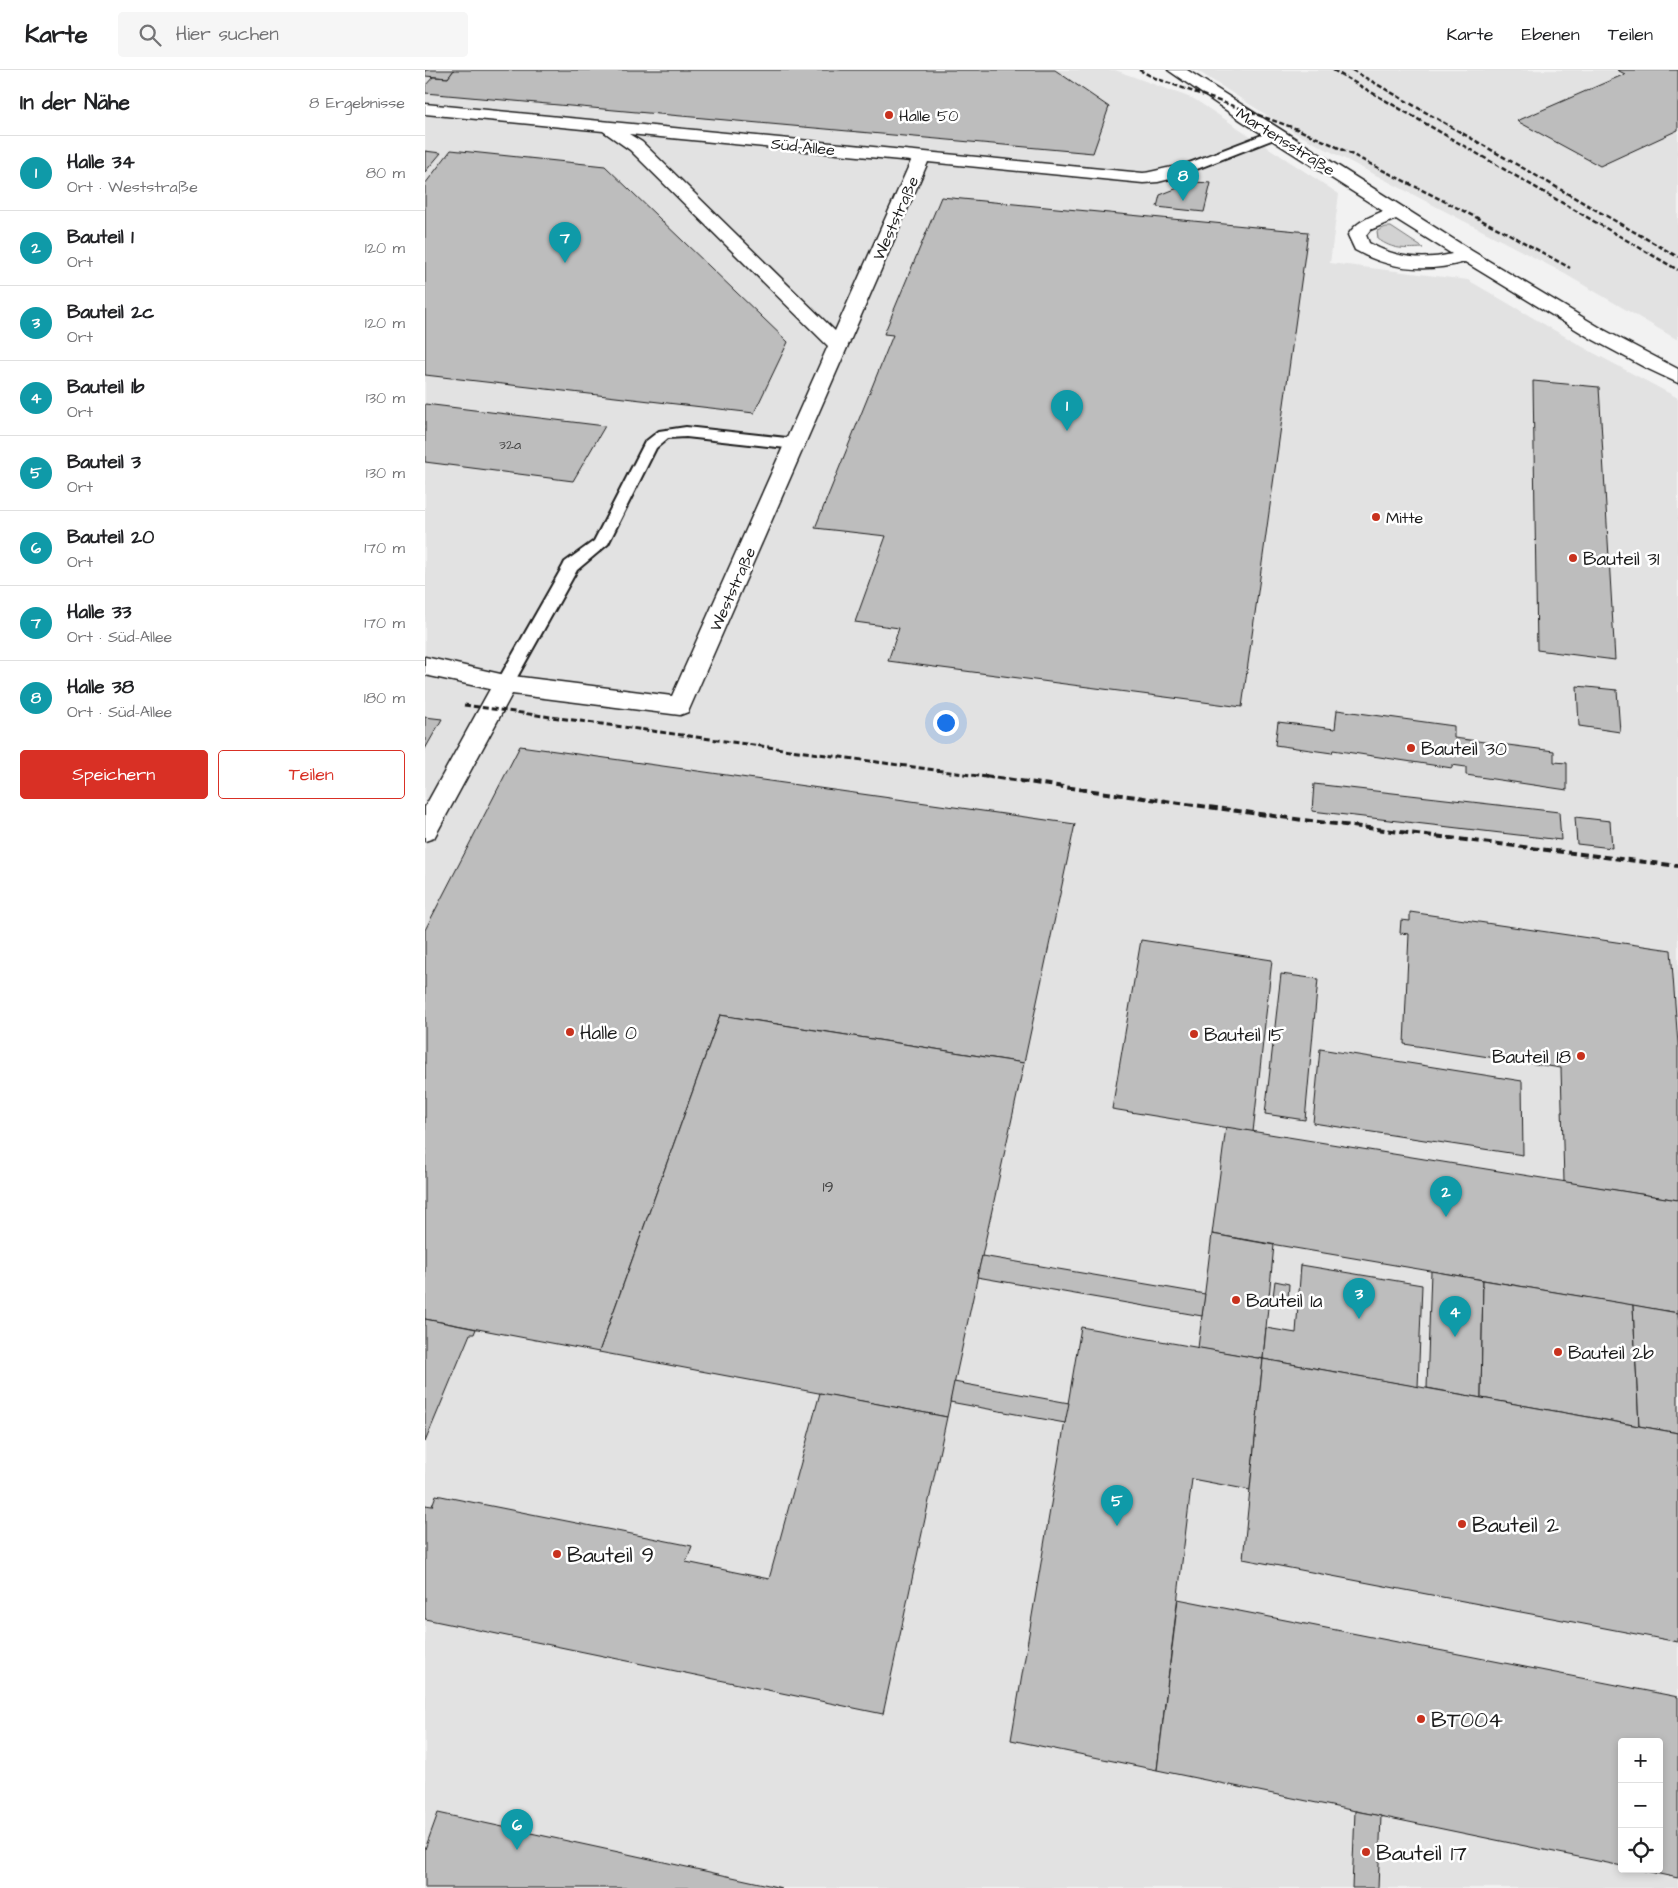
<!DOCTYPE html>
<html lang="de">
<head>
<meta charset="utf-8">
<style>
  :root { --surface:#fff; --page:#f6f6f6; --text:#202124; --muted:#757577; --line:#e0e0e0; --accent:#d93025 }
  body { margin:0; font-family:"Architects Daughter",sans-serif; background:var(--page); color:var(--text) }
  .controls { position:absolute; right:15px; bottom:15px; display:grid; overflow:hidden; border-radius:5px; box-shadow:0 2px 8px #0003 }
  .controls button { width:45px; height:45px; display:grid; place-items:center; padding:0; border:0; border-bottom:1px solid var(--line); background:var(--surface); color:var(--text); font:25px sans-serif }
  .you { position:absolute; left:520px; top:652px; width:18px; height:18px; margin:-12px; border:4px solid #fff; border-radius:50%; background:#1a73e8; box-shadow:0 0 0 8px #1a73e833 }
  .badge { display:grid; place-items:center; width:32px; height:32px; border-radius:50%; background:var(--accent); color:#fff; font-size:16px; font-weight:700 }
  .pin { position:absolute; translate:-50% -41px; filter:drop-shadow(0 1px 2px #0008) }
  .pin::after { content:''; position:absolute; top:26px; width:18px; height:15px; background:inherit; clip-path:polygon(0 0,100% 0,50% 100%) }
  .list { margin:0; padding:0; list-style:none }
  h2 { display:flex; justify-content:space-between; align-items:center; height:65px; margin:0; padding:0 20px; font-size:21px }
  h2 small { font-size:16px; font-weight:400; color:var(--muted) }
  .list li { display:grid; grid-template-columns:32px 1fr auto; gap:15px; align-items:center; box-sizing:border-box; height:75px; padding:0 20px; border-top:1px solid var(--line) }
  .list b { display:block; font-size:19px; white-space:nowrap }
  .list p { margin:0; font-size:16px; white-space:nowrap; color:var(--muted) }
  .list em { font-size:16px; font-style:normal; color:var(--muted) }
  .actions { display:flex; gap:10px; padding:15px 20px }
  .actions a { flex:1; padding:11px 0; border:1px solid var(--accent); border-radius:5px; text-align:center; font-size:18px; color:var(--accent) }
  .actions .main { background:var(--accent); color:#fff }
  .icon { flex:none; width:28px; height:28px; fill:none; stroke:currentColor; stroke-width:2; stroke-linecap:round; stroke-linejoin:round }
  .map { position:relative; flex:none; width:1253px; height:1818px; overflow:hidden }
  header { display:flex; align-items:center; gap:30px; box-sizing:border-box; height:70px; padding:0 25px; background:var(--surface); border-bottom:1px solid var(--line) }
  header strong { font-size:24px }
  nav { display:flex; gap:28px; margin-inline-start:auto; font-size:18px }
  .search { width:350px; height:45px; background:var(--page); display:flex; align-items:center; gap:12px; box-sizing:border-box; padding:0 18px; border-radius:5px; color:var(--muted); font-size:19px }
  main { display:flex }
  aside { flex:1; background:var(--surface) }
  .map>svg:first-child { display:block }
  .built { fill:#e2e2e2; fill-rule:evenodd }
  .green { fill:#d2d2d2; stroke:#777 }
  .building { fill:#bdbdbd; stroke:#1c1c1c }
  .lines { fill:none; stroke-linecap:round; stroke-linejoin:round }
  .service-casing { stroke:#1c1c1c; stroke-width:4 }
  .minor-casing { stroke:#1c1c1c; stroke-width:3 }
  .service { fill:#fff; fill-rule:evenodd }
  .minor { fill:#fff; fill-rule:evenodd }
  .rail-far2 { stroke:#1c1c1c; stroke-width:2.5; stroke-dasharray:5 2.5; stroke-linecap:butt }
  .rail-far1 { stroke:#1c1c1c; stroke-width:3; stroke-dasharray:6 3; stroke-linecap:butt }
  .rail { stroke:#1c1c1c; stroke-width:4; stroke-dasharray:8 4; stroke-linecap:butt }
  .poi-dot { fill:#c8321e; stroke:#fff; stroke-width:2 }
  .labels { text-anchor:middle; stroke-width:5; stroke-linejoin:round; paint-order:stroke }
  .far-number-label { font-size:14px; fill:#444 }
  .far-poi-label { font-size:16px; fill:#1c1c1c; stroke:#fff; text-anchor:start }
  .far-street-label { font-size:16px; fill:#1c1c1c; stroke:#fff }
  .number-label { font-size:16px; fill:#444 }
  .poi-label { font-size:19px; fill:#1c1c1c; stroke:#fff; text-anchor:start }
  .near-poi-label { font-size:22px; fill:#1c1c1c; stroke:#fff; text-anchor:start }
</style>
</head>
<body>
<header>
<strong>Karte</strong>
<div class="search"><svg class="icon" aria-label="search" viewBox="0 0 24 24"><circle cx="10" cy="10" r="6"/><path d="M15 15l6 6"/></svg>Hier suchen</div>
<nav><a>Karte</a><a>Ebenen</a><a>Teilen</a></nav>
</header>
<main>
<aside>
<h2>In der Nähe<small>8 Ergebnisse</small></h2>
<ul class="list">
<li><span class="badge" style="background:#0f9aa8">1</span><div><b>Halle 34</b><p>Ort · Weststraße</p></div><em>80 m</em></li>
<li><span class="badge" style="background:#0f9aa8">2</span><div><b>Bauteil 1</b><p>Ort</p></div><em>120 m</em></li>
<li><span class="badge" style="background:#0f9aa8">3</span><div><b>Bauteil 2c</b><p>Ort</p></div><em>120 m</em></li>
<li><span class="badge" style="background:#0f9aa8">4</span><div><b>Bauteil 1b</b><p>Ort</p></div><em>130 m</em></li>
<li><span class="badge" style="background:#0f9aa8">5</span><div><b>Bauteil 3</b><p>Ort</p></div><em>130 m</em></li>
<li><span class="badge" style="background:#0f9aa8">6</span><div><b>Bauteil 20</b><p>Ort</p></div><em>170 m</em></li>
<li><span class="badge" style="background:#0f9aa8">7</span><div><b>Halle 33</b><p>Ort · Süd-Allee</p></div><em>170 m</em></li>
<li><span class="badge" style="background:#0f9aa8">8</span><div><b>Halle 38</b><p>Ort · Süd-Allee</p></div><em>180 m</em></li>
</ul>
<div class="actions"><a class="main">Speichern</a><a>Teilen</a></div>
</aside>
<div class="map">
<svg width="1253" height="1818" viewBox="0 0 1253 1818">
  <rect width="100%" height="100%" fill="#f2f2f2"/>
  <filter id="ink" filterUnits="userSpaceOnUse"><feTurbulence type="fractalNoise" baseFrequency=".02" numOctaves="2"/><feDisplacementMap in="SourceGraphic" scale="10" xChannelSelector="R" yChannelSelector="G"/><feConvolveMatrix kernelMatrix="1 2 1 2 8 2 1 2 1" color-interpolation-filters="sRGB"/></filter>
  <g filter="url(#ink)">
    <g class="built">
      <path d="M0 0H690L769 29 914 124 905 193 1043 210 1165 281 1253 328V1818H0ZM1197 1672H1234V1799H1197Z"/>
      <polygon points="771,0 1253,0 1253,270 1133,200 870,63"/>
    </g>
    <path class="green" d="M961 157H966L998 178C980 179 968 180 953 169L952 161Z"/>
    <g class="building">
      <polygon points="0,0 29,0 23,8 0,6"/>
      <polygon points="29,0 630,0 684,37 668,83 0,23 0,16 8,7 23,8"/>
      <polygon points="1192,0 1253,0 1253,60 1175,96 1092,51 1200,4"/>
      <polygon points="26,80 180,96 363,272 329,343 0,305 0,114"/>
      <polygon points="0,81 16,83 0,102"/>
      <polygon points="768,112 786,113 779,142 732,137 735,125"/>
      <polygon points="516,127 883,162 817,637 463,591 474,558 430,552 461,466 390,458 468,265 459,264"/>
      <polygon points="1108,311 1174,317 1190,590 1112,580"/>
      <polygon points="0,334 180,356 148,411 0,392"/>
      <polygon points="1152,616 1192,620 1195,662 1154,656"/>
      <polygon points="912,640 1029,656 1029,668 1129,681 1129,692 1142,693 1142,720 1041,705 1041,697 1027,695 1027,698 908,680 907,683 850,675 853,652 910,659"/>
      <polygon points="0,647 17,649 0,679"/>
      <polygon points="95,676 650,754 599,993 295,945 174,1282 0,1249 0,860"/>
      <polygon points="889,714 1134,742 1136,770 887,741"/>
      <polygon points="1150,747 1185,751 1187,778 1152,774"/>
      <polygon points="985,842 1246,880 1253,974 1253,1130 1139,1112 1136,998 979,974 984,864 975,863 976,850 985,851"/>
      <polygon points="716,870 847,890 828,1062 687,1039"/>
      <polygon points="856,904 893,909 880,1050 840,1044"/>
      <polygon points="295,945 599,993 522,1347 174,1282"/>
      <polygon points="895,979 1097,1011 1098,1085 888,1053"/>
      <polygon points="801,1057 1253,1130 1253,1243 787,1164"/>
      <polygon points="787,1164 849,1175 838,1289 773,1278"/>
      <polygon points="557,1186 780,1224 777,1246 552,1207"/>
      <polygon points="876,1195 997,1215 993,1317 838,1289 841,1258 871,1263"/>
      <polygon points="1006,1201 1058,1210 1056,1328 1002,1318"/>
      <polygon points="1058,1210 1208,1235 1214,1356 1056,1328"/>
      <polygon points="850,1211 864,1214 863,1229 848,1227"/>
      <polygon points="1208,1235 1253,1243 1253,1363 1214,1356"/>
      <polygon points="0,1249 51,1259 49,1264 45,1264 0,1372"/>
      <polygon points="656,1257 838,1289 825,1420 767,1409 732,1700 586,1670"/>
      <polygon points="838,1289 1253,1363 1253,1572 818,1489"/>
      <polygon points="529,1312 644,1333 640,1353 525,1332"/>
      <polygon points="395,1323 522,1347 458,1644 0,1549 0,1435 7,1436 11,1425 267,1476 261,1492 344,1509"/>
      <polygon points="753,1529 1253,1627 1253,1808 1211,1799 1234,1799 1234,1672 1197,1672 1197,1796 732,1700"/>
      <polygon points="930,1741 956,1746 953,1818 927,1818"/>
      <polygon points="13,1743 189,1781 357,1818 0,1818 0,1779"/>
    </g>
    <g class="lines">
      <defs>
        <g id="service">
          <polygon points="850,60 854,61 856,64 854,67 759,104 751,104 749,101 751,98"/>
          <polygon points="261,357 371,369 376,371 379,374 376,377 371,379 261,367 243,368 231,378 183,474 152,500 86,618 80,620 74,618 71,614 138,496 140,492 169,471 220,372 234,361"/>
        </g>
        <g id="minor">
          <path d="M743 0H762L1047 181 1179 260 1253 299V313L1219 297 1165 268 1040 192C1001 203 965 200 930 180L923 165C932 151 943 148 958 141L817 51ZM971 149 1027 184C997 191 971 188 944 173L941 165 945 160Z"/>
          <path d="M0 34 718 103C732 102 748 94 761 97L764 101 761 105 733 112 718 113 503 92 263 642 255 645 87 624 9 768 0 771V737L65 619 0 605V587L80 605 247 626 403 276 205 80 178 61 0 44ZM204 64 486 91 410 261 217 72Z"/>
        </g>
      </defs>
      <use href="#service" class="service-casing"/>
      <use href="#minor" class="minor-casing"/>
      <use href="#service" class="service"/>
      <use href="#minor" class="minor"/>
      <g class="rail-far2">
        <polyline points="714,0 730,8 872,59 906,74 1084,164 1145,198"/>
        <polyline points="908,0 1253,200"/>
        <polyline points="927,0 1253,187"/>
      </g>
      <polyline class="rail-far1" points="39,635 568,708"/>
      <polyline class="rail" points="559,706 878,750 1253,796"/>
    </g>
  </g>
  <g class="poi-dot">
    <circle cx="464" cy="45" r="5"/>
    <circle cx="951" cy="447" r="5"/>
    <circle cx="1148" cy="488" r="5"/>
    <circle cx="986" cy="678" r="5"/>
    <circle cx="145" cy="962" r="5"/>
    <circle cx="769" cy="964" r="5"/>
    <circle cx="1156" cy="986" r="5"/>
    <circle cx="811" cy="1230" r="5"/>
    <circle cx="1133" cy="1282" r="5"/>
    <circle cx="1037" cy="1454" r="5"/>
    <circle cx="132" cy="1484" r="5"/>
    <circle cx="996" cy="1649" r="5"/>
    <circle cx="941" cy="1782" r="5"/>
  </g>
  <g class="labels">
    <g class="far-number-label">
      <text x="85" y="379">32a</text>
    </g>
    <g class="far-poi-label">
      <text x="474" y="51">Halle 50</text>
      <text x="961" y="453">Mitte</text>
    </g>
    <g class="far-street-label">
      <text transform="translate(861 71) rotate(32)" y="6">Martensstraße</text>
      <text transform="translate(378 76) rotate(6)" y="6">Süd-Allee</text>
      <text transform="translate(470 148) rotate(-66)" y="6">Weststraße</text>
      <text transform="translate(307 519) rotate(-66)" y="6">Weststraße</text>
    </g>
    <g class="number-label">
      <text x="403" y="1122">19</text>
    </g>
    <g class="poi-label">
      <text x="1158" y="495">Bauteil 31</text>
      <text x="996" y="685">Bauteil 30</text>
      <text x="155" y="969">Halle 0</text>
      <text x="779" y="971">Bauteil 15</text>
      <text x="1146" y="993" text-anchor="end">Bauteil 18</text>
      <text x="821" y="1237">Bauteil 1a</text>
      <text x="1143" y="1289">Bauteil 2b</text>
    </g>
    <g class="near-poi-label">
      <text x="1047" y="1462">Bauteil 2</text>
      <text x="142" y="1492">Bauteil 9</text>
      <text x="1006" y="1657">BT004</text>
      <text x="951" y="1790">Bauteil 17</text>
    </g>
  </g>
</svg>
<div class="controls">
<button>+</button>
<button>−</button>
<button><svg class="icon" aria-label="locate" viewBox="0 0 24 24"><circle cx="12" cy="12" r="6"/><path d="M12 2v4M12 18v4M2 12h4M18 12h4"/></svg></button>
</div>
<div class="you"></div>
<div class="pin badge" style="left:642px;top:361px;background:#0f9aa8">1</div>
<div class="pin badge" style="left:1021px;top:1147px;background:#0f9aa8">2</div>
<div class="pin badge" style="left:934px;top:1249px;background:#0f9aa8">3</div>
<div class="pin badge" style="left:1030px;top:1267px;background:#0f9aa8">4</div>
<div class="pin badge" style="left:692px;top:1456px;background:#0f9aa8">5</div>
<div class="pin badge" style="left:92px;top:1780px;background:#0f9aa8">6</div>
<div class="pin badge" style="left:140px;top:193px;background:#0f9aa8">7</div>
<div class="pin badge" style="left:758px;top:131px;background:#0f9aa8">8</div>
</div>
</main>
</body>
</html>
